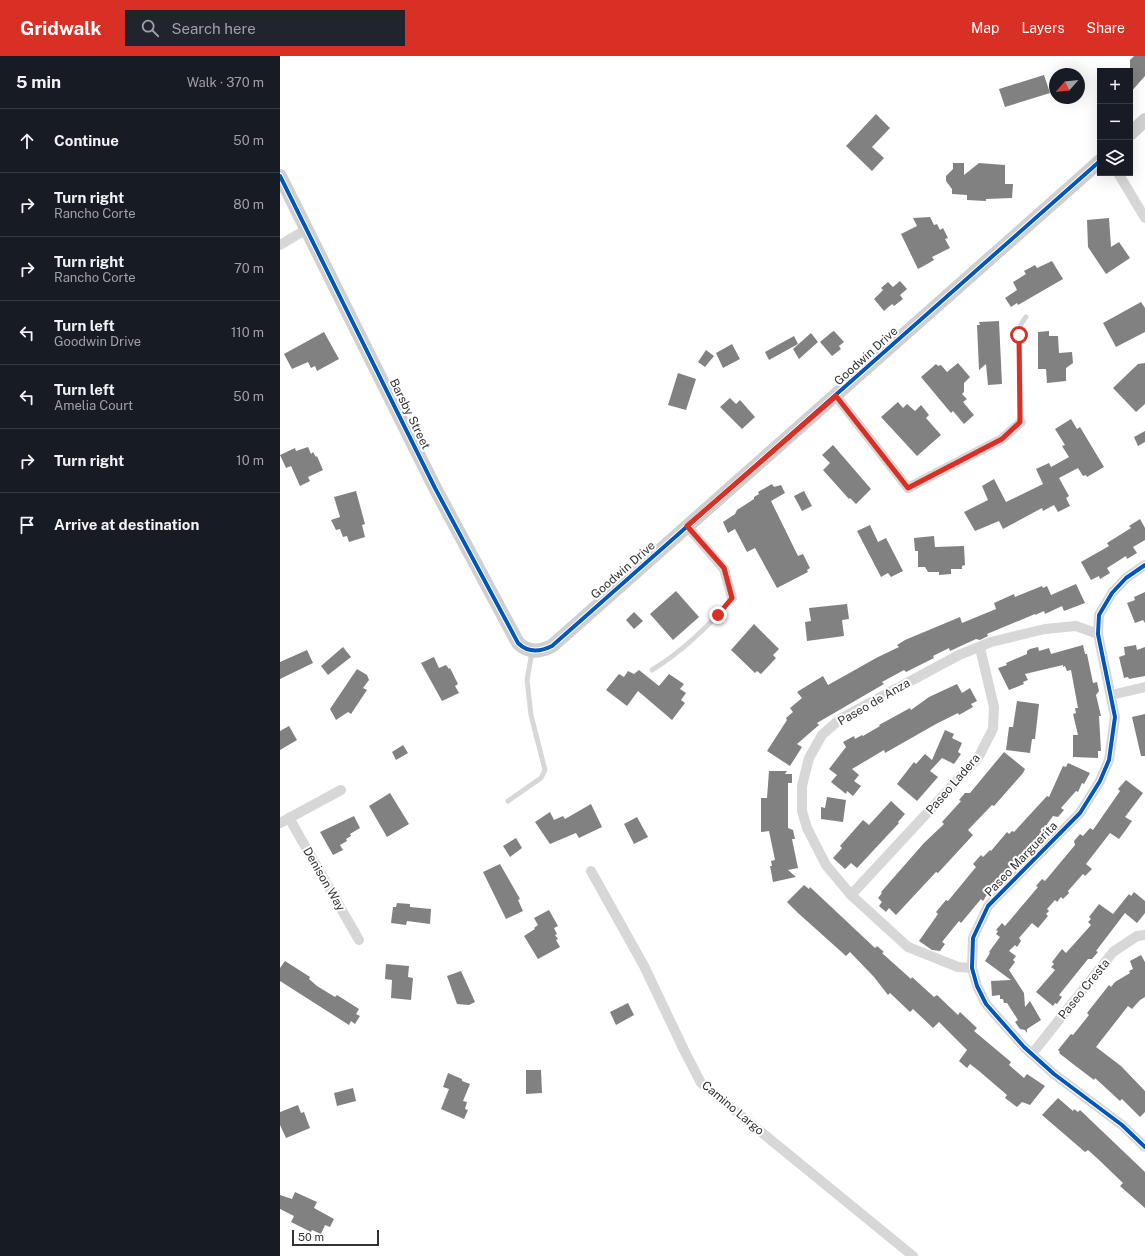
<!DOCTYPE html>
<html lang="en">
<head>
<meta charset="utf-8">
<style>
  :root { --surface:#171b24; --page:#20242c; --text:#f1f3f6; --muted:#9ea1a6; --line:#363941; --accent:#d93025 }
  body { margin:0; font-family:"Public Sans",sans-serif; background:var(--page); color:var(--text) }
  .controls { position:absolute; right:12px; top:12px; display:grid; overflow:hidden; border-radius:0px; box-shadow:0 4px 16px #0002 }
  .controls button { width:36px; height:36px; display:grid; place-items:center; padding:0; border:0; border-bottom:1px solid var(--line); background:var(--surface); color:var(--text); font:20px sans-serif }
  .compass { position:absolute; left:769px; top:12px; width:36px; height:36px; border-radius:50%; background:var(--surface); box-shadow:0 4px 16px #0002; rotate:242deg }
  .scale { position:absolute; left:12px; bottom:10px; width:87px; box-sizing:border-box; padding-left:4px; border:2px solid #333; border-top:0; font-size:11px; line-height:14px; white-space:nowrap; color:#333; -webkit-text-stroke:3px #fff; paint-order:stroke }
  .stop { position:absolute; width:12px; height:12px; margin:-9px; border:3px solid #d93025; border-radius:50%; background:#fff }
  .stop.end { background:#d93025; border-color:#fff; box-shadow:0 1px 4px #0008 }
  .list { margin:0; padding:0; list-style:none }
  h2 { display:flex; justify-content:space-between; align-items:center; height:52px; margin:0; padding:0 16px; font-size:17px }
  h2 small { font-size:13px; font-weight:400; color:var(--muted) }
  .list li { display:grid; grid-template-columns:26px 1fr auto; gap:12px; align-items:center; box-sizing:border-box; height:64px; padding:0 16px; border-top:1px solid var(--line) }
  .list b { display:block; font-size:15px; white-space:nowrap }
  .list p { margin:0; font-size:13px; white-space:nowrap; color:var(--muted) }
  .list em { font-size:13px; font-style:normal; color:var(--muted) }
  .icon { flex:none; width:22px; height:22px; fill:none; stroke:currentColor; stroke-width:2; stroke-linecap:round; stroke-linejoin:round }
  .map { position:relative; flex:none; width:865px; height:1200px; overflow:hidden }
  header { display:flex; align-items:center; gap:24px; box-sizing:border-box; height:56px; padding:0 20px; background:var(--accent); color:#fff }
  header strong { font-size:19px }
  nav { display:flex; gap:22px; margin-inline-start:auto; font-size:14px }
  .search { width:280px; height:36px; background:var(--page); display:flex; align-items:center; gap:10px; box-sizing:border-box; padding:0 14px; border-radius:0px; color:var(--muted); font-size:15px }
  main { display:flex }
  aside { flex:1; background:var(--surface) }
  .map>svg:first-child { display:block }
  .building { fill:#818181 }
  .lines { fill:none; stroke-linecap:round; stroke-linejoin:round }
  .lane { stroke:#d7d7d7; stroke-width:5 }
  .street { stroke:#d7d7d7; stroke-width:10 }
  .secondary { stroke:#d0d0d0; stroke-width:14 }
  .cycleway-casing { stroke:#fff; stroke-width:6 }
  .cycleway { stroke:#0057b8; stroke-width:4 }
  .route { stroke:#d93025; stroke-width:5 }
  .labels { text-anchor:middle; stroke-width:4; stroke-linejoin:round; paint-order:stroke }
  .street-label { font-size:12px; fill:#333; stroke:#fff }
</style>
</head>
<body>
<header>
<strong>Gridwalk</strong>
<div class="search"><svg class="icon" aria-label="search" viewBox="0 0 24 24"><circle cx="10" cy="10" r="6"/><path d="M15 15l6 6"/></svg>Search here</div>
<nav><a>Map</a><a>Layers</a><a>Share</a></nav>
</header>
<main>
<aside>
<h2>5 min<small>Walk · 370 m</small></h2>
<ul class="list">
<li><svg class="icon" aria-label="ahead" viewBox="0 0 24 24"><path d="M12 20V5M6 11l6-6 6 6"/></svg><div><b>Continue</b></div><em>50 m</em></li>
<li><svg class="icon" aria-label="right" viewBox="0 0 24 24"><path d="M7 20v-9h11M14 6l5 5-5 5"/></svg><div><b>Turn right</b><p>Rancho Corte</p></div><em>80 m</em></li>
<li><svg class="icon" aria-label="right" viewBox="0 0 24 24"><path d="M7 20v-9h11M14 6l5 5-5 5"/></svg><div><b>Turn right</b><p>Rancho Corte</p></div><em>70 m</em></li>
<li><svg class="icon" aria-label="left" viewBox="0 0 24 24"><path d="M17 20v-9H6M10 6l-5 5 5 5"/></svg><div><b>Turn left</b><p>Goodwin Drive</p></div><em>110 m</em></li>
<li><svg class="icon" aria-label="left" viewBox="0 0 24 24"><path d="M17 20v-9H6M10 6l-5 5 5 5"/></svg><div><b>Turn left</b><p>Amelia Court</p></div><em>50 m</em></li>
<li><svg class="icon" aria-label="right" viewBox="0 0 24 24"><path d="M7 20v-9h11M14 6l5 5-5 5"/></svg><div><b>Turn right</b></div><em>10 m</em></li>
<li><svg class="icon" aria-label="arrive" viewBox="0 0 24 24"><path d="M6 21V4h12l-3 4 3 4H6"/></svg><div><b>Arrive at destination</b></div></li>
</ul>
</aside>
<div class="map">
<svg width="865" height="1200" viewBox="0 0 865 1200">
  <rect width="100%" height="100%" fill="#fff"/>
  <g class="building">
    <polygon points="854,0 865,0 865,20 850,37 850,4"/>
    <polygon points="764,19 770,37 725,51 719,33"/>
    <polygon points="596,58 610,72 592,91 604,102 592,115 566,90"/>
    <polygon points="673,107 684,107 684,119 699,107 725,109 725,128 733,128 732,142 706,143 706,145 687,144 687,139 672,138 672,133 666,125 666,120 673,113"/>
    <polygon points="650,161 654,169 657,168 660,174 663,172 668,182 665,183 670,192 652,201 654,204 649,207 638,213 621,178 637,170 633,162"/>
    <polygon points="829,162 831,191 839,186 850,202 826,218 808,191 807,164"/>
    <polygon points="772,205 783,223 738,249 737,247 731,251 725,242 737,234 733,226 746,218 744,215 755,209 757,212"/>
    <polygon points="620,225 627,233 620,239 623,243 614,250 612,248 604,255 594,243 603,234 601,232 608,226 613,231"/>
    <polygon points="861,246 865,252 865,276 836,291 823,267"/>
    <polygon points="719,265 722,328 708,329 706,308 699,314 697,269 700,269 699,266"/>
    <polygon points="554,275 564,286 559,290 561,293 552,300 540,286 552,276"/>
    <polygon points="769,275 769,280 778,280 779,297 792,296 793,307 786,312 786,325 767,327 766,313 758,313 758,276"/>
    <polygon points="44,276 59,303 37,315 35,310 31,312 28,306 12,313 4,298"/>
    <polygon points="531,277 538,286 519,303 513,293"/>
    <polygon points="514,280 518,288 489,304 485,296"/>
    <polygon points="452,288 460,303 443,312 436,297"/>
    <polygon points="426,294 434,300 425,311 418,306"/>
    <polygon points="678,307 690,321 684,327 684,336 682,338 687,343 683,346 694,359 684,368 673,355 671,357 641,321 656,308 658,310 661,309 667,316"/>
    <polygon points="865,307 865,348 856,356 833,332 858,308"/>
    <polygon points="398,317 416,323 406,354 388,349"/>
    <polygon points="450,342 456,348 460,344 475,361 462,373 440,351"/>
    <polygon points="618,346 623,352 627,348 635,355 641,349 649,359 646,362 661,379 637,400 601,361"/>
    <polygon points="791,363 797,373 800,371 824,411 807,421 806,419 803,420 798,412 779,422 789,440 786,442 790,450 778,456 774,449 763,455 762,452 723,473 719,465 695,475 684,456 708,444 702,430 714,423 726,446 763,428 756,413 769,407 771,411 789,401 782,390 785,389 775,373"/>
    <polygon points="865,375 865,386 858,390 854,381"/>
    <polygon points="553,389 591,433 576,448 570,442 569,443 543,414 550,407 542,399"/>
    <polygon points="28,391 31,398 33,396 36,401 37,400 43,414 28,421 30,425 20,430 11,410 6,412 0,399 15,392 16,395"/>
    <polygon points="492,428 494,431 501,429 505,437 491,445 518,500 523,498 530,512 527,514 528,516 497,532 475,492 467,496 455,473 448,477 443,466 455,458 457,454 474,443 474,441 479,438 478,436"/>
    <polygon points="76,435 85,468 82,469 85,481 69,486 67,480 63,481 60,473 56,474 51,464 60,461 54,441"/>
    <polygon points="524,435 532,450 522,455 514,440"/>
    <polygon points="860,463 865,472 865,484 853,491 857,497 847,503 846,500 827,512 830,517 820,523 819,520 811,524 801,506 829,490 827,487 851,472 849,470"/>
    <polygon points="590,469 598,486 606,482 623,515 611,521 608,517 601,521 577,475"/>
    <polygon points="654,480 655,491 684,490 685,509 682,510 682,513 671,513 671,518 659,519 659,516 648,516 645,511 638,511 638,495 635,495 634,482"/>
    <polygon points="796,528 805,547 784,555 782,550 765,558 764,555 755,559 755,558 707,578 708,580 700,584 696,583 670,595 669,592 653,600 654,602 626,616 624,614 602,626 604,628 537,667 539,669 517,688 522,691 510,710 487,695 507,664 506,662 513,656 510,652 522,642 517,636 543,620 548,629 598,601 619,591 617,589 625,584 680,561 682,567 716,553 714,547 734,538 735,541 762,530 763,532 767,530 771,539"/>
    <polygon points="396,535 419,561 393,584 370,558"/>
    <polygon points="865,536 865,567 863,564 855,567 847,547 855,544 854,541"/>
    <polygon points="567,548 569,563 562,564 564,580 527,585 525,566 531,565 529,552"/>
    <polygon points="354,556 363,565 354,573 346,564"/>
    <polygon points="474,568 499,593 493,599 496,602 481,618 477,615 475,617 451,594"/>
    <polygon points="803,589 805,598 807,598 813,627 817,626 819,635 816,639 821,660 819,660 821,695 818,695 818,702 793,701 793,679 798,679 793,658 796,657 795,652 798,652 791,614 787,615 785,610 783,611 783,609 745,618 748,624 743,626 744,628 729,634 718,612 727,609 726,607 747,598 747,595 750,593 758,591 759,595 769,592 771,598"/>
    <polygon points="856,589 857,594 865,591 865,620 849,623 848,621 844,622 839,601 845,599 844,591"/>
    <polygon points="63,591 71,601 48,619 41,610"/>
    <polygon points="27,594 33,607 0,623 0,606"/>
    <polygon points="154,601 159,612 166,609 169,613 170,612 178,628 175,630 179,637 162,645 141,607"/>
    <polygon points="77,613 87,619 89,624 83,632 87,634 71,658 68,656 56,664 50,653"/>
    <polygon points="359,614 379,630 389,618 404,628 400,633 406,637 401,644 405,647 392,664 358,635 347,650 326,634 339,618 344,621 348,615 354,618"/>
    <polygon points="677,628 682,637 690,632 697,645 691,648 693,651 679,659 678,657 656,668 605,697 604,694 572,713 579,719 574,725 581,730 573,740 567,735 566,738 551,726 557,719 549,713 566,691 563,686 574,680 575,683 582,679 583,680 600,670 599,669 630,652 631,654 649,641"/>
    <polygon points="737,645 759,648 755,683 752,683 750,697 726,694 729,671 733,671"/>
    <polygon points="865,658 865,700 861,700 852,661"/>
    <polygon points="9,670 17,684 0,694 0,675"/>
    <polygon points="665,674 674,678 672,682 682,687 678,696 681,698 674,708 662,702 650,715 658,721 637,745 617,728 634,706 636,708 645,698 652,704"/>
    <polygon points="123,689 128,697 116,704 112,696"/>
    <polygon points="724,696 745,713 743,717 714,750 712,749 688,774 693,779 658,817 656,816 616,859 609,852 606,856 599,850 602,846 598,842 602,837 601,836 644,787 664,768 662,766 681,745 679,744 685,737 690,737"/>
    <polygon points="788,707 810,717 804,728 802,727 798,736 796,735 781,752 784,754 778,761 773,760 755,785 742,799 740,798 729,811 731,812 710,834 703,845 701,843 681,867 679,865 662,886 665,888 660,895 652,894 639,885 658,858 656,856 666,844 668,845 696,811 693,808 701,799 703,801 710,794 711,795 727,776 729,778 732,775 734,776 767,740 769,741 783,710 786,711"/>
    <polygon points="489,715 507,715 505,718 512,718 512,727 508,727 508,772 513,774 515,783 512,783 518,812 508,814 516,821 493,826 490,810 492,810 491,805 495,804 489,775 481,776 481,742 487,742"/>
    <polygon points="846,724 863,737 845,761 852,765 845,775 839,783 830,777 806,808 812,813 805,820 803,818 788,835 789,837 783,843 781,841 777,846 775,844 767,853 769,855 766,858 768,860 758,872 752,867 739,882 741,885 737,891 735,889 729,895 736,900 733,904 735,906 729,914 744,937 745,951 750,945 761,964 747,973 747,977 745,974 740,973 735,966 738,964 727,947 724,947 723,943 720,943 720,939 712,940 711,925 731,924 705,905 710,897 709,896 720,881 716,878 718,875 716,874 722,867 725,870 758,831 756,830 762,823 765,825 795,789 794,785 800,778 803,780 810,772 813,774 840,735 838,733"/>
    <polygon points="110,737 129,768 107,781 89,750"/>
    <polygon points="547,741 566,744 563,766 541,763 541,751 545,752"/>
    <polygon points="611,745 625,758 618,766 619,767 577,812 571,807 565,813 553,802 562,792 560,790 583,764 589,769"/>
    <polygon points="311,748 322,771 299,782 296,777 270,788 255,766 270,756 274,764 283,760 285,763"/>
    <polygon points="74,760 80,772 70,778 71,780 66,783 67,785 60,789 63,794 53,799 40,776"/>
    <polygon points="357,761 368,781 354,788 344,768"/>
    <polygon points="236,782 242,792 230,801 223,790"/>
    <polygon points="220,808 240,843 238,844 243,855 226,863 203,816"/>
    <polygon points="524,829 529,833 530,831 595,892 597,890 604,896 602,897 631,923 632,921 654,941 657,939 678,959 680,956 697,972 694,975 731,1006 729,1009 744,1022 747,1018 765,1030 750,1049 742,1046 737,1051 725,1042 727,1039 699,1015 690,1008 687,1012 679,1005 687,994 659,966 653,972 633,953 630,956 610,937 608,939 594,921 570,896 566,900 518,857 507,846"/>
    <polygon points="854,836 865,845 865,857 857,867 845,857 816,895 818,896 812,903 808,903 779,939 782,941 777,948 775,947 773,950 756,936 775,914 771,911 774,908 772,906 782,893 786,897 811,869 808,866 811,863 809,861 819,848 833,858 849,838 851,840"/>
    <polygon points="117,847 130,848 130,851 151,853 150,868 127,865 126,869 111,867 113,851 116,851"/>
    <polygon points="269,854 278,870 274,872 277,878 275,879 278,883 276,884 280,891 258,903 244,880 255,873 254,872 258,869 254,862"/>
    <polygon points="861,899 865,906 865,941 860,944 852,953 848,950 816,991 841,1010 865,1035 865,1056 860,1061 842,1043 840,1045 815,1022 814,1024 793,1008 779,997 780,996 778,994 791,978 793,979 809,959 807,957 829,929 831,931 835,926 850,917 849,915 853,913 850,905"/>
    <polygon points="5,905 30,921 29,923 37,930 55,941 57,939 79,953 76,958 80,960 75,968 71,965 69,969 0,925 0,912"/>
    <polygon points="106,908 129,910 128,921 133,922 131,944 111,942 112,924 105,923"/>
    <polygon points="181,915 195,946 189,949 177,948 167,920"/>
    <polygon points="348,947 354,959 336,969 330,956"/>
    <polygon points="246,1014 261,1014 262,1037 246,1038"/>
    <polygon points="168,1017 182,1023 182,1025 190,1028 183,1045 187,1046 185,1053 188,1054 184,1063 161,1053 169,1033 163,1031"/>
    <polygon points="73,1032 76,1045 57,1050 54,1037"/>
    <polygon points="778,1042 793,1055 794,1053 798,1056 800,1054 865,1116 865,1152 840,1130 843,1127 818,1103 808,1094 805,1096 762,1059"/>
    <polygon points="18,1049 21,1057 24,1056 30,1072 6,1082 0,1069 0,1056"/>
    <polygon points="15,1136 37,1146 34,1152 54,1163 50,1171 45,1169 41,1178 32,1174 31,1176 11,1166 14,1160 0,1153 0,1139 12,1143"/>
  </g>
  <g class="lines">
    <g class="lane">
      <polyline points="741,366 739,279 741,268 746,261"/>
      <path d="M372 614C403 595 429 570 452 542"/>
      <polyline points="228,745 261,722 265,714 251,659 247,624 252,596"/>
    </g>
    <g class="street">
      <polyline points="838,117 865,162"/>
      <polyline points="0,189 27,173"/>
      <polyline points="556,340 628,432 722,383 741,366"/>
      <polyline points="407,470 444,513 452,542"/>
      <polyline points="865,509 846,522 832,537 819,559 818,578 835,661 829,704 820,725 800,757 708,850 693,882 692,912 697,930 706,948 744,991 774,1018 842,1069 865,1091"/>
      <polyline points="831,639 865,631"/>
      <polyline points="9,762 79,884"/>
      <polyline points="0,767 61,734"/>
      <polyline points="311,815 364,910 404,994 421,1027 633,1200"/>
      <polyline points="571,839 698,702 713,673 714,651 700,592"/>
      <polyline points="692,912 678,911 628,891 571,839 546,809 527,772 522,755 522,730 529,702 542,679 560,663 679,599 711,586 765,573 796,570 818,578"/>
      <polyline points="752,998 833,896 857,880 865,879"/>
    </g>
    <g class="secondary">
      <polyline points="850,78 865,64"/>
      <path d="M0 120 155 432 238 587C248 597 260 596 272 590L820 105"/>
    </g>
    <defs>
      <g id="cycleway">
        <path d="M0 120 155 432 238 587C248 597 260 596 272 590L820 105"/>
        <polyline points="865,509 846,522 832,537 819,559 818,578 835,661 829,704 820,725 800,757 708,850 693,882 692,912 697,930 706,948 744,991 774,1018 842,1069 865,1091"/>
      </g>
    </defs>
    <use href="#cycleway" class="cycleway-casing"/>
    <use href="#cycleway" class="cycleway"/>
  </g>
  <g class="lines">
    <polyline class="route" points="438,559 452,542 444,512 407,470 556,340 628,432 722,383 740,366 739,279"/>
  </g>
  <g class="labels">
    <g class="street-label">
      <text transform="translate(586 300) rotate(-42)" y="4">Goodwin Drive</text>
      <text transform="translate(130 358) rotate(64)" y="4">Barsby Street</text>
      <text transform="translate(343 514) rotate(-41)" y="4">Goodwin Drive</text>
      <text transform="translate(594 646) rotate(-30)" y="4">Paseo de Anza</text>
      <text transform="translate(673 728) rotate(-49)" y="4">Paseo Ladera</text>
      <text transform="translate(741 803) rotate(-46)" y="4">Paseo Marguerita</text>
      <text transform="translate(44 823) rotate(60)" y="4">Denison Way</text>
      <text transform="translate(804 933) rotate(-51)" y="4">Paseo Cresta</text>
      <text transform="translate(453 1052) rotate(40)" y="4">Camino Largo</text>
    </g>
  </g>
</svg>
<div class="controls">
<button>+</button>
<button>−</button>
<button><svg class="icon" aria-label="layers" viewBox="0 0 24 24"><path d="M12 4l9 5-9 5-9-5zM3 14l9 5 9-5"/></svg></button>
</div>
<svg class="compass" viewBox="-18 -18 36 36"><path d="M0-13l5 13h-10z" fill="#e53935"/><path d="M0 13l5-13h-10z" fill="#9ea1a6"/></svg>
<div class="scale">50 m</div>
<div class="stop" style="left:739px;top:279px"></div>
<div class="stop end" style="left:438px;top:559px"></div>
</div>
</main>
</body>
</html>
